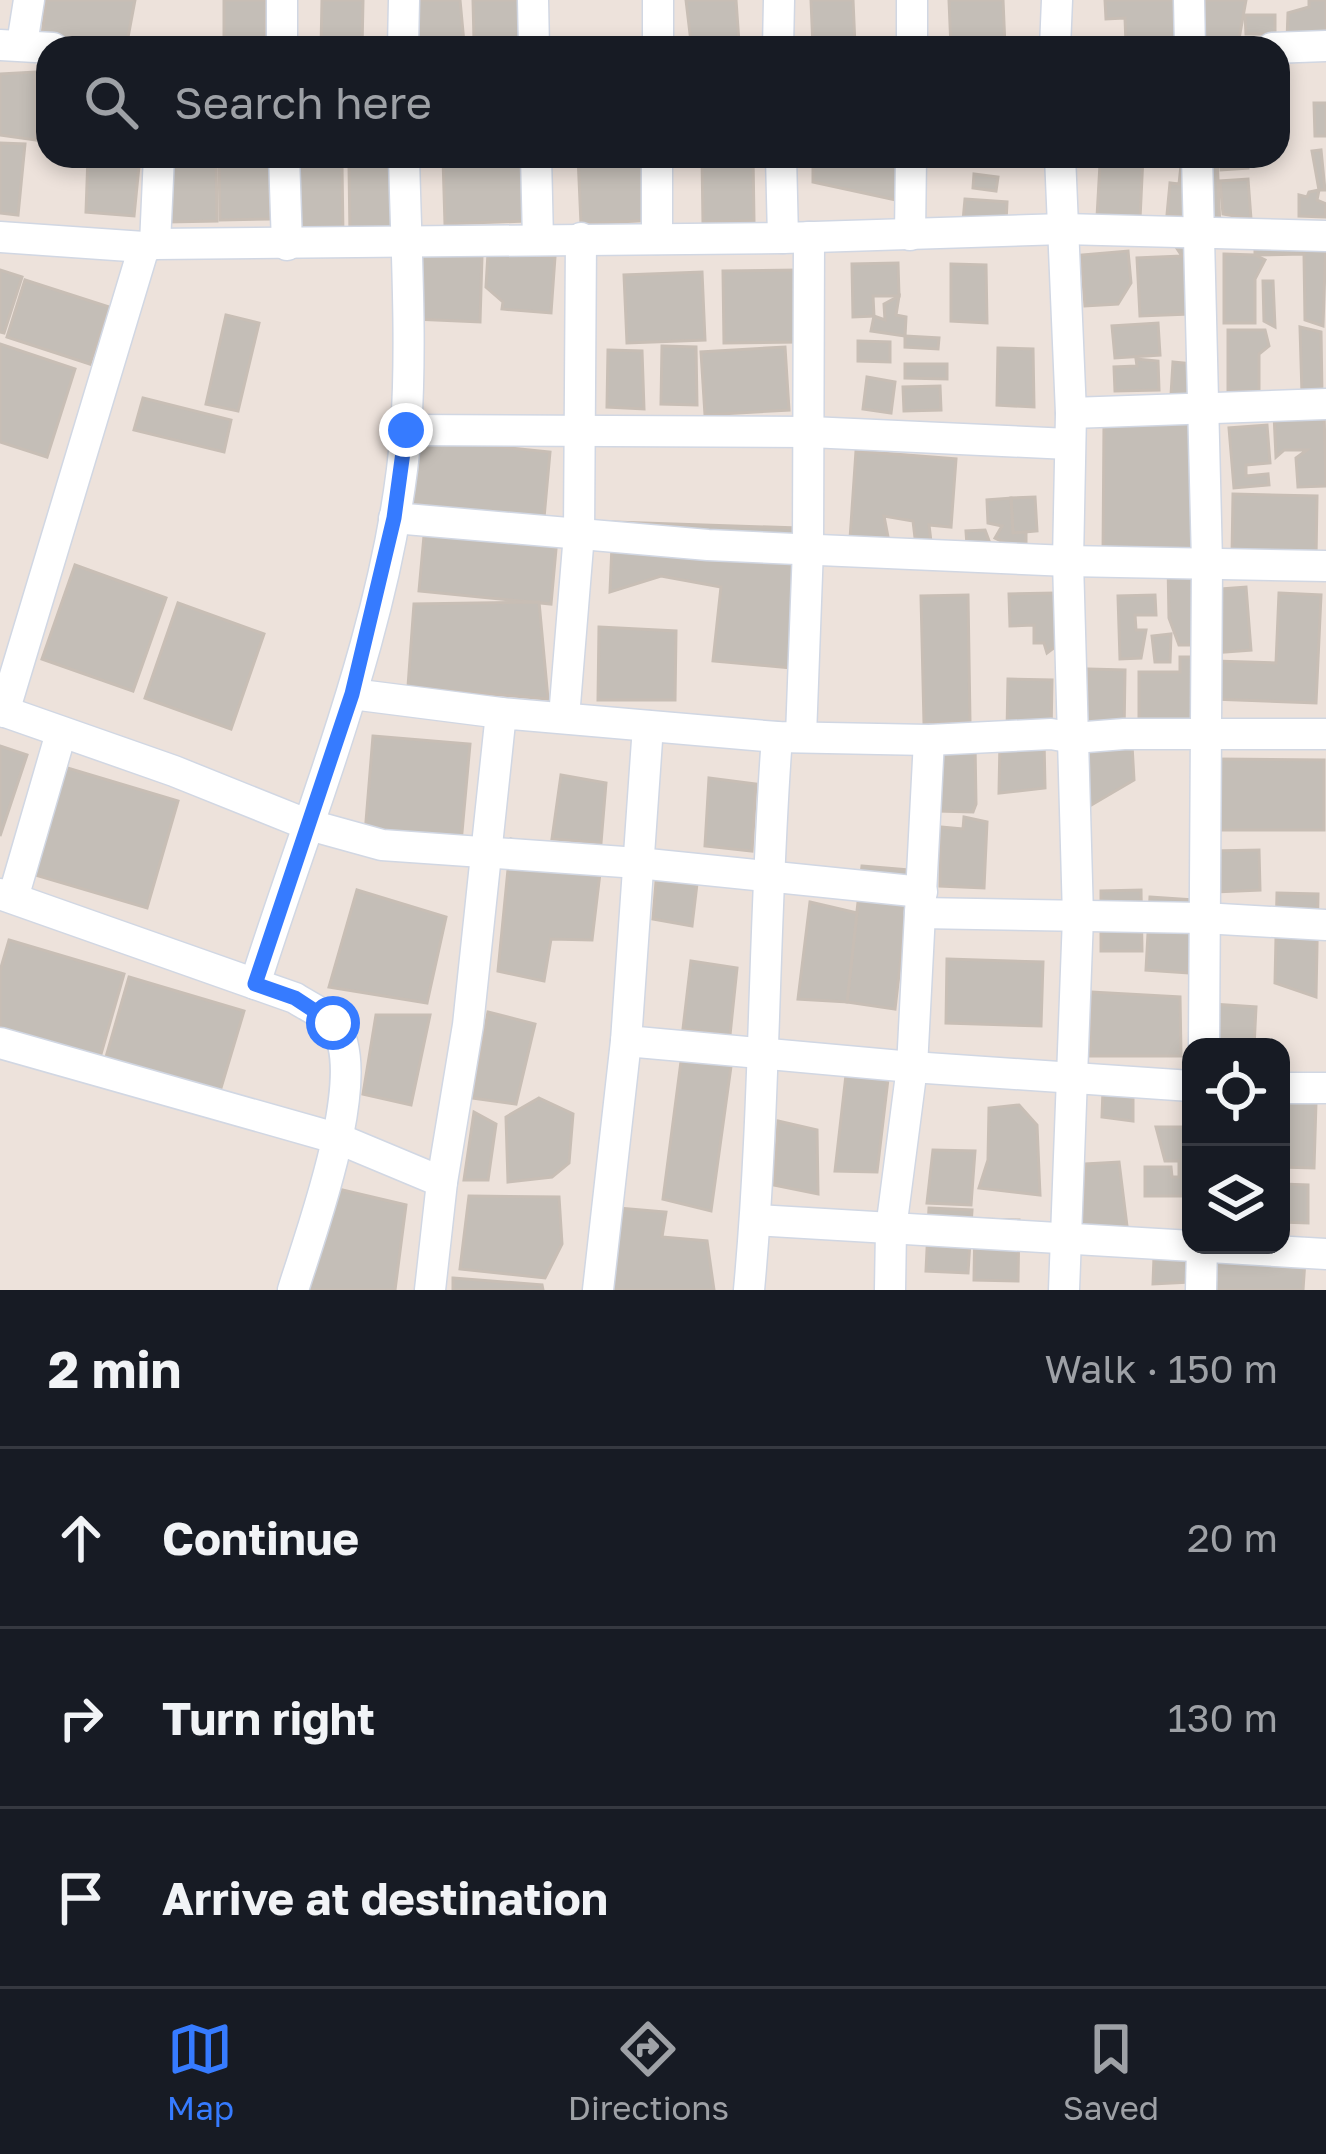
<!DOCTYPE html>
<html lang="en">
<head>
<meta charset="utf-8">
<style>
  :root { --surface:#171b24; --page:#20242c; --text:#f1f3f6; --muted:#9ea1a6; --line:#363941; --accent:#367bff }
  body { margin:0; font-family:"Golos Text",sans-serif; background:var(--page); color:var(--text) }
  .controls { position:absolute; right:36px; bottom:36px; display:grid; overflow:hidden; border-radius:24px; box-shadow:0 6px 18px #0003 }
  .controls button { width:108px; height:108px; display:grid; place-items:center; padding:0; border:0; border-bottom:3px solid var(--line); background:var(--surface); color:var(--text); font:60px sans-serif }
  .stop { position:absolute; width:36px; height:36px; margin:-27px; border:9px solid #367bff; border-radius:50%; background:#fff }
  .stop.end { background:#367bff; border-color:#fff; box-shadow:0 3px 12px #0008 }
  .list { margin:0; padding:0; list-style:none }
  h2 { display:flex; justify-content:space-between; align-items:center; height:156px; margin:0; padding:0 48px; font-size:51px }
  h2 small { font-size:39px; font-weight:400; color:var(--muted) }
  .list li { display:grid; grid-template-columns:78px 1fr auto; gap:36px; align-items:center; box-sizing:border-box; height:180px; padding:0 48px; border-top:3px solid var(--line) }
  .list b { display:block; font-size:45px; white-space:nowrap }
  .list em { font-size:39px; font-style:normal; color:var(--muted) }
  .icon { flex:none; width:66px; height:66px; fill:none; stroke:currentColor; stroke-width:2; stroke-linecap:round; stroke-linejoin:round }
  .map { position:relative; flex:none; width:1326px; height:1290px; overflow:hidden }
  .search { position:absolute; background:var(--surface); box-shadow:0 6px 18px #0003; left:36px; right:36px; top:36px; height:132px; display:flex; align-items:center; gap:30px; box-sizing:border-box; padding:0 42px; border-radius:36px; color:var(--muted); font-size:45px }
  .sheet { height:696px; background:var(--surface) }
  nav { display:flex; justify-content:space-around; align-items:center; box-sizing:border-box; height:168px; border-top:3px solid var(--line); background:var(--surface); font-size:33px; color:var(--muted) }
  nav a { display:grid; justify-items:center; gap:6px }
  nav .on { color:var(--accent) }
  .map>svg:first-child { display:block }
  .building { fill:#c4beb7; stroke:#c8beb5; stroke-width:3 }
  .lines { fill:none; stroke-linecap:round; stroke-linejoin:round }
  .minor-casing { stroke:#d1d7e3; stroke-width:33 }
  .minor { stroke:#fff; stroke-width:30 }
  .route { stroke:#367bff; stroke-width:15 }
</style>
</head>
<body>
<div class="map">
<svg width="1326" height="1290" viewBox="0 0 1326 1290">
  <rect width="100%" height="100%" fill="#ede2db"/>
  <g class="building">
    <polygon points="46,0 135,0 126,48 42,36"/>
    <polygon points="224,0 266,0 265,48 224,48"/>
    <polygon points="322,0 363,0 362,48 321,48"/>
    <polygon points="414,0 460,0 464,43 419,47"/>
    <polygon points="473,0 520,0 520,40 474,40"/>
    <polygon points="686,0 736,0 739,43 691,42"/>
    <polygon points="811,0 853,0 855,46 813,47"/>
    <polygon points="949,0 1003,0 1005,47 951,48"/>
    <polygon points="1105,0 1179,0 1181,48 1126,44 1125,18 1106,19"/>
    <polygon points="1206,0 1246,0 1239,39 1194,40"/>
    <polygon points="1309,0 1326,0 1326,42 1287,40 1288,13 1309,7"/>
    <polygon points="1245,15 1275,15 1275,34 1246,34"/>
    <polygon points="35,72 36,140 0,135 0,74"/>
    <polygon points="1314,103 1326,103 1326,136 1315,136"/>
    <polygon points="0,143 25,144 18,215 0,213"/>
    <polygon points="1321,150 1325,190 1319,190 1312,151"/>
    <polygon points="88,156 140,156 134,216 86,212"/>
    <polygon points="166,156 216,156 217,221 167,222"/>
    <polygon points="219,156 269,156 270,219 220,220"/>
    <polygon points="523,156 525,221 445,224 443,158"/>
    <polygon points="578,156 652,156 655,220 581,224"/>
    <polygon points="702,156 753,156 754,221 703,222"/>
    <polygon points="813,156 902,156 900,201 813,182"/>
    <polygon points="963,156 1009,156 1008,164 965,161"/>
    <polygon points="1113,156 1143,156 1140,219 1097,217 1100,164 1113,164"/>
    <polygon points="1182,156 1188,217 1167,215 1170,183 1179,184"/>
    <polygon points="1199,156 1217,156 1220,228 1198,228"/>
    <polygon points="1220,156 1247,156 1248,168 1221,170"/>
    <polygon points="398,164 400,233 350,234 349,165"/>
    <polygon points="342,166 343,235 293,236 292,167"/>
    <polygon points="974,174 998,177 996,191 973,188"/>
    <polygon points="1248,179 1251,219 1223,214 1220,181"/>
    <polygon points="1319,190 1317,200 1326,204 1325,217 1299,216 1299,195 1307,197 1309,192"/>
    <polygon points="965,199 1007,202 1006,223 963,221"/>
    <polygon points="1185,237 1189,314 1140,316 1137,258 1182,256 1170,238"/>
    <polygon points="1255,237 1326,238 1323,326 1305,320 1304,254 1255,255"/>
    <polygon points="1128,251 1131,283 1118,304 1085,306 1081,255"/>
    <polygon points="488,253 555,257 551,313 502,309 503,302 486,287"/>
    <polygon points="418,254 482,256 480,322 415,319"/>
    <polygon points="1224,254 1255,255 1265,260 1255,279 1255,323 1224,323"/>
    <polygon points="898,263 899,296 873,296 874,316 853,317 852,264"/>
    <polygon points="951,264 986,265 987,323 951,321"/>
    <polygon points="0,270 22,277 4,333 0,332"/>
    <polygon points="798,270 799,342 724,343 723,271"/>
    <polygon points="702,272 705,340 627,343 624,275"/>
    <polygon points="25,280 109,307 90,364 7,337"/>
    <polygon points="1263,281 1273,281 1275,327 1264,321"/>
    <polygon points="899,296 896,315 906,317 905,336 871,331 874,316 885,320 884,304"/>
    <polygon points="226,315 259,323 238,411 206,404"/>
    <polygon points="1158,323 1160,355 1115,358 1112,326"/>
    <polygon points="1300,327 1321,332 1322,394 1302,394"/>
    <polygon points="1228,330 1265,330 1269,346 1259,354 1259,391 1228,391"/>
    <polygon points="905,336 939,338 938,349 905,347"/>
    <polygon points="858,341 890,342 890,362 858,361"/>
    <polygon points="0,344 75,369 47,457 0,442"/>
    <polygon points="662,346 696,347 697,405 661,404"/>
    <polygon points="785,347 789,410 705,415 701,352"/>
    <polygon points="998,348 1033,349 1034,407 997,405"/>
    <polygon points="608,350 642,351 644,409 607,407"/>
    <polygon points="1136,359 1158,361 1159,390 1115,391 1114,367 1137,366"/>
    <polygon points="1173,362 1195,364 1195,396 1171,395"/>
    <polygon points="905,364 947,364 947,379 905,378"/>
    <polygon points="867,377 895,382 891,413 863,409"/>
    <polygon points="940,386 941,410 904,411 903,387"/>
    <polygon points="143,398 231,420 224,452 134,430"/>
    <polygon points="1324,411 1326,486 1298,487 1296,458 1307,450 1284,450 1276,457 1274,414"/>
    <polygon points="1198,423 1200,559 1103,557 1104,424"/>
    <polygon points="1267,425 1270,463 1246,465 1246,476 1268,474 1269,485 1234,488 1229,428"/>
    <polygon points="418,439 550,452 544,518 412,504"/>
    <polygon points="856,451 956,459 951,527 929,525 932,550 916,546 913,521 884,516 889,542 850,539"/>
    <polygon points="1233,494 1317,496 1316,559 1232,557"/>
    <polygon points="1035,497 1037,531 1013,533 1011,498"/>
    <polygon points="1011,498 1013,533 1026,532 1026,553 995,538 1002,526 988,523 987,500"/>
    <polygon points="613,522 798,528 793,668 713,661 721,587 661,576 610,592"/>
    <polygon points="425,525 557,538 551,604 419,591"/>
    <polygon points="985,530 991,546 967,546 966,531"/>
    <polygon points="1168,563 1194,571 1193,645 1179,645 1169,618"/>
    <polygon points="75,565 166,598 133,691 42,659"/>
    <polygon points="1246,587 1251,650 1213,653 1208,590"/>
    <polygon points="1055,593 1055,647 1047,653 1044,643 1034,643 1034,625 1010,626 1009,594"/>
    <polygon points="1279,593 1321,595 1316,703 1213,699 1215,661 1276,663"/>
    <polygon points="968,595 970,722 924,723 921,596"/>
    <polygon points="1155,595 1156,615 1135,615 1136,630 1146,630 1141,658 1120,659 1118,596"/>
    <polygon points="539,602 548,699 408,687 414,604"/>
    <polygon points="178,603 264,634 231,729 145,698"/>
    <polygon points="599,627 676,631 675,700 598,700"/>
    <polygon points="1171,634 1170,662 1155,662 1152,636"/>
    <polygon points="1180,657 1192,657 1191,726 1139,725 1139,672 1180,672"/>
    <polygon points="1088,669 1125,670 1124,734 1087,732"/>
    <polygon points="1008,679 1052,680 1051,734 1007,732"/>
    <polygon points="373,736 470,744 461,843 365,834"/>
    <polygon points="1044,740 1045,788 999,793 1000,741"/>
    <polygon points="975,744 976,804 973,812 938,811 938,746"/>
    <polygon points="1132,745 1134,780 1088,807 1088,746"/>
    <polygon points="0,746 27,755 0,836"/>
    <polygon points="1216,759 1324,760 1324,830 1216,830"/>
    <polygon points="64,767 178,801 147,908 32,874"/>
    <polygon points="561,775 606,783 601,843 552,839"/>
    <polygon points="709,778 756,784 752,851 705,846"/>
    <polygon points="964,817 987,822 984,888 940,886 940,827 963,829"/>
    <polygon points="511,839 600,873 592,940 551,939 544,981 498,971"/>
    <polygon points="1259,850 1260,890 1215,892 1213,851"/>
    <polygon points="862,866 911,870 895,1009 847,1002"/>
    <polygon points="657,870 698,875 692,926 653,919"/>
    <polygon points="357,890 446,917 427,1003 329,987"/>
    <polygon points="1141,890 1142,951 1101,951 1101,891"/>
    <polygon points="1277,893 1318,894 1316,997 1275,983"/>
    <polygon points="1150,897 1193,900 1188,973 1146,970"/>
    <polygon points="810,902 857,913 847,1002 798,999"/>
    <polygon points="9,940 124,974 99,1061 0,1032 0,971"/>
    <polygon points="947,959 1043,962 1041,1026 946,1023"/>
    <polygon points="691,961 737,968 730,1035 683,1029"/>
    <polygon points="129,977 244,1011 218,1098 104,1064"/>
    <polygon points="1091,992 1180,997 1181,1056 1090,1056"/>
    <polygon points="1212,1004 1256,1007 1254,1047 1210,1047"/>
    <polygon points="488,1012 535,1024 516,1104 472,1098"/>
    <polygon points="376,1015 430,1015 411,1105 363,1094"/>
    <polygon points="682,1054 732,1059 711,1211 663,1199"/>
    <polygon points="846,1075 888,1079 877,1172 835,1171"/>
    <polygon points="1103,1090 1133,1096 1133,1121 1102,1117"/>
    <polygon points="539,1098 573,1114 569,1163 552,1177 508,1182 506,1117"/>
    <polygon points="1281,1101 1316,1102 1314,1168 1281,1167"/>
    <polygon points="1019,1105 1037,1125 1040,1195 979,1188 988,1160 989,1108"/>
    <polygon points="474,1112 496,1124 488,1180 464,1180"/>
    <polygon points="778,1121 817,1130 818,1194 774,1185"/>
    <polygon points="1156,1127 1191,1127 1191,1196 1145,1196 1145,1167 1171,1167 1172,1177 1179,1177 1179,1161 1165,1161"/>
    <polygon points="933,1150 975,1151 971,1205 927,1203"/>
    <polygon points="1119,1162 1127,1226 1081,1229 1086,1164"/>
    <polygon points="1281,1184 1308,1185 1308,1223 1281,1222"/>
    <polygon points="334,1188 406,1205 395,1290 301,1290"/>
    <polygon points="469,1196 559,1197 562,1244 545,1278 460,1269"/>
    <polygon points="618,1208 666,1212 662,1237 707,1241 714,1290 607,1290"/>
    <polygon points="929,1208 972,1210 968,1273 926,1271"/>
    <polygon points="975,1219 1019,1220 1018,1281 974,1280"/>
    <polygon points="1188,1255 1190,1282 1153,1284 1154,1257"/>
    <polygon points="1215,1255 1305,1260 1303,1290 1213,1290"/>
    <polygon points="453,1278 542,1285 543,1290 453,1290"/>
  </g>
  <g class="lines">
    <defs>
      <g id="minor">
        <polyline points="533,0 534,48"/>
        <polyline points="658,0 658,48"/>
        <polyline points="1189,0 1190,48"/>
        <polyline points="22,44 29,0"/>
        <polyline points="0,45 53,48"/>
        <polyline points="282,48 282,0"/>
        <polyline points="403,48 404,0"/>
        <polyline points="778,48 779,0"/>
        <polyline points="912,48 912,0"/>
        <polyline points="1055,48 1057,0"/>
        <polyline points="1272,48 1326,46"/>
        <polyline points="284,156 287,245"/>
        <polyline points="536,156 538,240"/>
        <polyline points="781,156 783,238"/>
        <polyline points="1060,156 1071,413 1068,561 1078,917 1064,1290"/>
        <polyline points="1197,156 1207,562 1204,1047"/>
        <polyline points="910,235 911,156"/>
        <polyline points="0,237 144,247 155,244 783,238 1064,229 1326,236"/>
        <polyline points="657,239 657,156"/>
        <polyline points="155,244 159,156"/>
        <polyline points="1071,413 1326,404"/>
        <polyline points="406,430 810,432 1069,444"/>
        <polyline points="394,518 708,545 1068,561 1326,566"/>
        <polyline points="352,694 501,713"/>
        <polyline points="0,710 174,771 306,824 382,845 638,863 922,892"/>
        <polyline points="4,712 144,247"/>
        <polyline points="564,717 579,534 581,238"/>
        <polyline points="801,736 808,548 809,237"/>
        <path d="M0 894 295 998C307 1006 326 1014 334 1025 371 1072 310 1235 293 1290"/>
        <polyline points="13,898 61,733"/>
        <polyline points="920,913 1203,918 1326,925"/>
        <path d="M255 984C311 807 392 616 406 430 412 340 406 246 404 156"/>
        <polyline points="626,1041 912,1067 1191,1086"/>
        <polyline points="0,1043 339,1139 442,1182"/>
        <polyline points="1281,1088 1326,1088"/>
        <polyline points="756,1220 1326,1254"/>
        <polyline points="430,1290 442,1182 468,1025 501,713 777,737 929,740 1051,734 1074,738 1124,734 1326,734"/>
        <polyline points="598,1290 626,1041 648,726"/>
        <path d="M749 1290C766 1106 763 921 777 737"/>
        <polyline points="890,1290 891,1229 912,1067 929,740"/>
        <polyline points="1201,1290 1202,1245"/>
      </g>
    </defs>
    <use href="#minor" class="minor-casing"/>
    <use href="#minor" class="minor"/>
  </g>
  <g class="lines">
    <polyline class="route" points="333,1023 295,998 255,984 352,694 394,518 406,430"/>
  </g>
</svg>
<div class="controls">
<button><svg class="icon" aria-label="locate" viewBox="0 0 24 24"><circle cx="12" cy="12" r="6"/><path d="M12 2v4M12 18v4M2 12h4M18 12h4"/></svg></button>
<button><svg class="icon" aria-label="layers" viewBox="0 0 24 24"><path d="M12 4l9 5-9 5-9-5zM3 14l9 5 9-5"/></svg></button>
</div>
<div class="stop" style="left:333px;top:1023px"></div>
<div class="stop end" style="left:406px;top:430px"></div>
<div class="search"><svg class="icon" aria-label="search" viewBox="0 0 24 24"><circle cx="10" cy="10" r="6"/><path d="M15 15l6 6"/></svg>Search here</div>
</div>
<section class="sheet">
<h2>2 min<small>Walk · 150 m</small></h2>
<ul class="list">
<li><svg class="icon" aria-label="ahead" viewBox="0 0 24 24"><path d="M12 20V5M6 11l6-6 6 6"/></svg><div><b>Continue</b></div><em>20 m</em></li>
<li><svg class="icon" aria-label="right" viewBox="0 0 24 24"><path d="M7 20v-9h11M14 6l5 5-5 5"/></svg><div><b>Turn right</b></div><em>130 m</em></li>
<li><svg class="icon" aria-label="arrive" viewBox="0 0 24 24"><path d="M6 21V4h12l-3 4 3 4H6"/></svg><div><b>Arrive at destination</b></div></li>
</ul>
</section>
<nav>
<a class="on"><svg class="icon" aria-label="map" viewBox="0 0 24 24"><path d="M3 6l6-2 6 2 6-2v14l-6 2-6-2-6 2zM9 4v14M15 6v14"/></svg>Map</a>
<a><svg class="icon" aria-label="directions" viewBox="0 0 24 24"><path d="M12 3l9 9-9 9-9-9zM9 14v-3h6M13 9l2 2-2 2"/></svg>Directions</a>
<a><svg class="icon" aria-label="saved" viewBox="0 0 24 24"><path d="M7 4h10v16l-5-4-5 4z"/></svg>Saved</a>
</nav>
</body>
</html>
